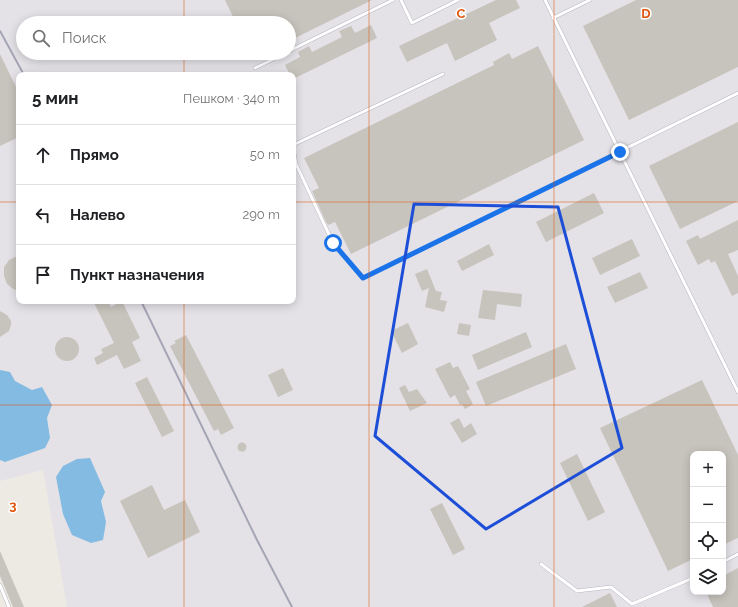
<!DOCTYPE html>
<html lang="ru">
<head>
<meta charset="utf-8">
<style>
  :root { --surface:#fff; --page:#f2f2f2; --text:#202124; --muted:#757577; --line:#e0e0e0 }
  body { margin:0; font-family:Raleway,sans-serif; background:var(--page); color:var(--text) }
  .controls { position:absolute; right:12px; bottom:12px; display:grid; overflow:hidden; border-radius:8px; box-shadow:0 2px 10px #0003 }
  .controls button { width:36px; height:36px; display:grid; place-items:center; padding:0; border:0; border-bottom:1px solid var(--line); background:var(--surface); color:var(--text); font:20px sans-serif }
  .stop { position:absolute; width:12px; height:12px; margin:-9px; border:3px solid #1a73e8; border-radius:50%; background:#fff }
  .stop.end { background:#1a73e8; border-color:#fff; box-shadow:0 1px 4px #0008 }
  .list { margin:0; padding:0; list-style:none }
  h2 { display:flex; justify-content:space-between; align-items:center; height:52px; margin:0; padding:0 16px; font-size:17px }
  h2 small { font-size:13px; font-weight:400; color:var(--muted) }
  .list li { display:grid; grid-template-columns:26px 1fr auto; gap:12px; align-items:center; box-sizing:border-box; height:60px; padding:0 16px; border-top:1px solid var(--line) }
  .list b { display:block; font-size:15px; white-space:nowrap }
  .list em { font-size:13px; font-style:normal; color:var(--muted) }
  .icon { flex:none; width:22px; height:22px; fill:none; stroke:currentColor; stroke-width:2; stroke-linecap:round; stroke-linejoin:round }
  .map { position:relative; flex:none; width:738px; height:607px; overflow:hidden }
  .search { position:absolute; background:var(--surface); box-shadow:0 2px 10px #0003; left:16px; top:16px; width:280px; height:44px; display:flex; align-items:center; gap:10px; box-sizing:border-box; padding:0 14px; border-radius:22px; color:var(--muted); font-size:15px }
  .panel { position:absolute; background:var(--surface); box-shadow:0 2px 10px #0003; left:16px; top:72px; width:280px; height:232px; border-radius:8px }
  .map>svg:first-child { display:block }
  .industrial { fill:#e4e2e7; fill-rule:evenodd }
  .water { fill:#83bbe2 }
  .building { fill:#c7c4bd }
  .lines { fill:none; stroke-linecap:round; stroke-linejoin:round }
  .lane-casing { stroke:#b6b6c0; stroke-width:4 }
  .lane { stroke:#fff; stroke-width:3 }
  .rail { stroke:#a5a5b6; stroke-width:2 }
  .route { stroke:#1a73e8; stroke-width:5 }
  .marked { fill:none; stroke:#1d4ed8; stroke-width:3; stroke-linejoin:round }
  .grid { fill:none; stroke:#df570e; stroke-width:1; stroke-opacity:0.55 }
  .grid-label { font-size:13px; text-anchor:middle; font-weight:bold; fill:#df570e; stroke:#fff; stroke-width:3; stroke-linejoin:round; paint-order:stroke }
</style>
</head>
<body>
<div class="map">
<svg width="738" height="607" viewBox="0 0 738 607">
  <rect width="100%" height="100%" fill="#edeae3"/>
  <path class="industrial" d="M0 0H738V607H67L43 470 0 481ZM23 23H289V53H23ZM19 75H293V301H19ZM693 454H723V592H693Z"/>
  <g class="water">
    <polygon points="0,370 10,372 15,381 32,390 42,387 52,405 47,418 50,438 45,448 5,462 0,460"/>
    <polygon points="90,458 105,492 101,501 106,522 103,540 91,543 72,535 63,514 56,477 63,466 77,459"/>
  </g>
  <g class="building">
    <polygon points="225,0 372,0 289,41 289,23 236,23"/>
    <polygon points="496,0 516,0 520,8 489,23 497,40 455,61 447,43 407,62 399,46"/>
    <polygon points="636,0 738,0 738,67 629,120 583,26"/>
    <polygon points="371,25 377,38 293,79 293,75 290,75 285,65 300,57 298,52 309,46 312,52 342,37 339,31 351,26 355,33"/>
    <polygon points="538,46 584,140 351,254 335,222 328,225 325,220 312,191 319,188 304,158 494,65 493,62 509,53 512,59"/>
    <polygon points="0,54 19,93 19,137 0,146"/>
    <polygon points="738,122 738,201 680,229 649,166"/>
    <polygon points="594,193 604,213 546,242 536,222"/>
    <polygon points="738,220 738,250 728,254 738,276 738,293 732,296 715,261 711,263 709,259 698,265 686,241 698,235 700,239"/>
    <polygon points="632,239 640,256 600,275 592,258"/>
    <polygon points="489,244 494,255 462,271 457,261"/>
    <polygon points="19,255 19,291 13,289 7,284 4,276 4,267 9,260"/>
    <polygon points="427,269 436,291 442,292 440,300 447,301 444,312 425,307 429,288 422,291 415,274"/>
    <polygon points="640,272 648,288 615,303 607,287"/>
    <polygon points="483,290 522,294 521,307 497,304 495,320 478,318"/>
    <polygon points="93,301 108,301 111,307 122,301 140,338 132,342 141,361 124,369 117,355 97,365 94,358 103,353 101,349 114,343"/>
    <polygon points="0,311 7,315 11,321 11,325 9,331 0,337"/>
    <polygon points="408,323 418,344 402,353 391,331"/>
    <polygon points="459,323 471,325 469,336 457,334"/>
    <polygon points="526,332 532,347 478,370 472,355"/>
    <polygon points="186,335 234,428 221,435 218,429 214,431 170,346 176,343 174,341"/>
    <circle cx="67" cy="349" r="12"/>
    <polygon points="566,344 576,369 486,406 476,382"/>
    <polygon points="450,362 453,368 458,366 470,389 466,391 473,404 465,409 462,404 460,405 455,395 450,398 435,369"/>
    <polygon points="283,368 293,390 278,397 268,375"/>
    <polygon points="147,377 174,431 162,437 135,383"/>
    <polygon points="702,380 738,455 738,538 723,545 723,454 693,454 693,559 668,571 600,428"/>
    <polygon points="405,385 409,392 417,389 427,403 410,411 399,388"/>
    <polygon points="459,418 464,428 471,423 477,434 462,443 450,423"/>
    <circle cx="242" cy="447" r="4.5"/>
    <polygon points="577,454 605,512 588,521 560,463"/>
    <polygon points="152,485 164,510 185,500 200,532 148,558 120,501"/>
    <polygon points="442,503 465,549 453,555 430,509"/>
    <polygon points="0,551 24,607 13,607 0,576"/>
    <polygon points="738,568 738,607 713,607 706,592 723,592 723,576"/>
    <polygon points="610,593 617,607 582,607"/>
  </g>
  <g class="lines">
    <defs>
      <g id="lane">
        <polyline points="401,0 412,23 458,0"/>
        <polyline points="545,0 738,392"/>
        <polyline points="553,18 590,0"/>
        <polyline points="289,51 393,0"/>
        <polyline points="255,68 286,53"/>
        <polyline points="293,145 443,74"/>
        <polyline points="293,147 296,164 333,243 363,278 738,93"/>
        <polyline points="723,562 738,554"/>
        <polyline points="541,564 577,591 611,587 632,604 693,578"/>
        <polyline points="0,585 9,607"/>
      </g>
    </defs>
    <use href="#lane" class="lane-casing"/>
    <use href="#lane" class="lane"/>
    <g class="rail">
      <polyline points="0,31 24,75"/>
      <polyline points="141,301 257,540 292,607"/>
    </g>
  </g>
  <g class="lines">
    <polyline class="route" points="333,243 363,278 620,152"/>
  </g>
  <path class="marked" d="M414 204 558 207 622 448 486 529 375 436Z"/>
  <path class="grid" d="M184 0V23M369 0V607M554 0V607M184 53V75M0 202H19M293 202H738M184 301V607M0 405H738"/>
  <g class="grid-label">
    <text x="461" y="18">C</text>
    <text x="646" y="18">D</text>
    <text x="13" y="510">3</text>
  </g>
</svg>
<div class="controls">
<button>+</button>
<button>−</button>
<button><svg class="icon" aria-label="locate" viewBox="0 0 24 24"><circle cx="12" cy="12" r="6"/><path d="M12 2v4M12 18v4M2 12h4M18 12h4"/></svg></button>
<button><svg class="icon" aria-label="layers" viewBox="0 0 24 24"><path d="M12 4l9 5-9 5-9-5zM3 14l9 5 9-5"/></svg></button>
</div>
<div class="stop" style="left:333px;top:243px"></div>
<div class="stop end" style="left:620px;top:152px"></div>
<div class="search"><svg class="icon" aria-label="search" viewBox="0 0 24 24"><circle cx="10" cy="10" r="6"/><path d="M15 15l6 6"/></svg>Поиск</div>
<section class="panel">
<h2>5 мин<small>Пешком · 340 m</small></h2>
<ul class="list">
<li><svg class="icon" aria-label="ahead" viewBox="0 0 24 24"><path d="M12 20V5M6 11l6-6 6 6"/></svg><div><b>Прямо</b></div><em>50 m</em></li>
<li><svg class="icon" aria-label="left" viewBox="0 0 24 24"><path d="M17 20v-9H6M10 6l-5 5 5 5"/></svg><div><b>Налево</b></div><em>290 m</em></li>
<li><svg class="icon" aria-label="arrive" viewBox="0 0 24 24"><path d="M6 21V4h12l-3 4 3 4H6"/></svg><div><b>Пункт назначения</b></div></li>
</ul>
</section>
</div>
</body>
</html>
